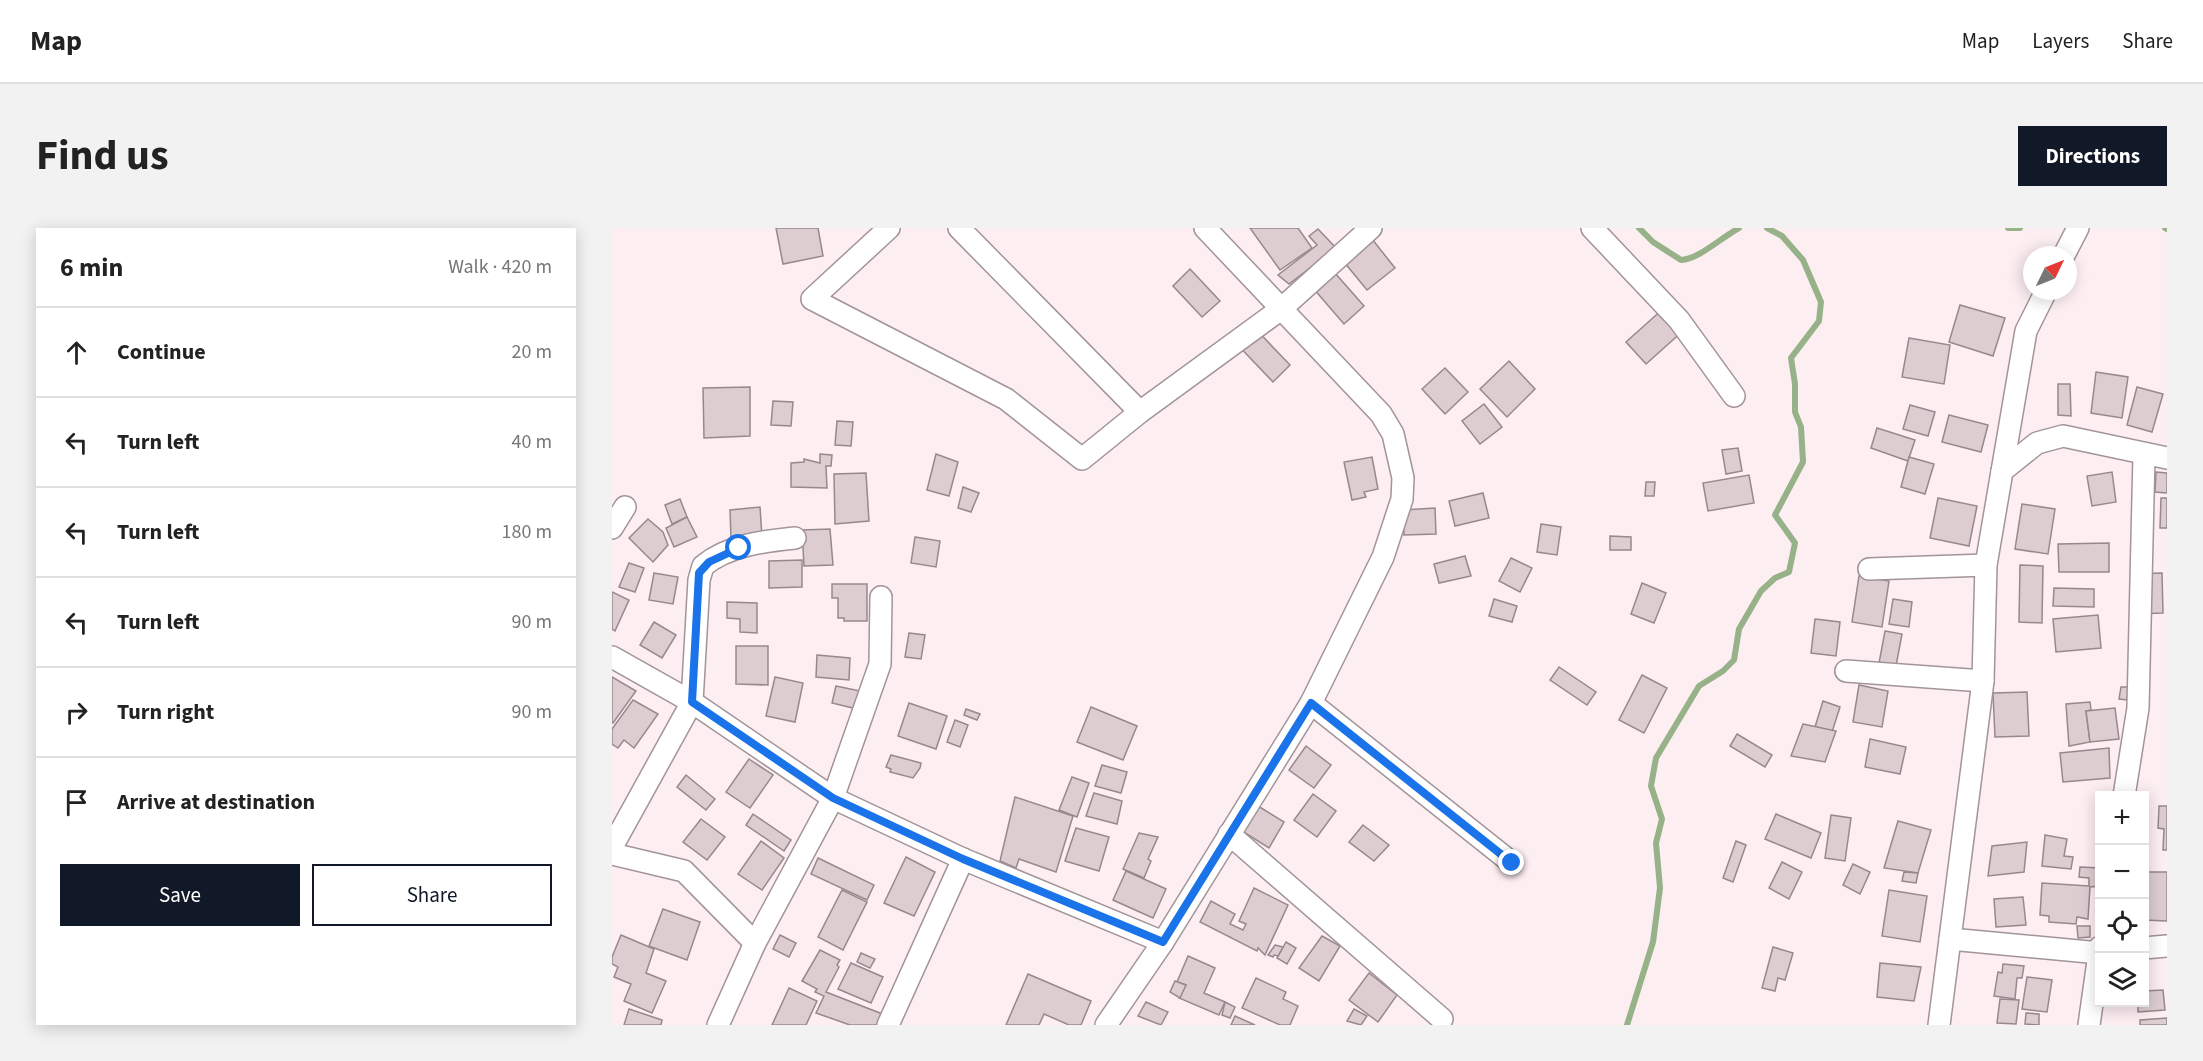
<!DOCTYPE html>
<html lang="en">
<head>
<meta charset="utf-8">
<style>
  :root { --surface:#fff; --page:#f2f2f2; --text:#222; --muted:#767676; --line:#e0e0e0; --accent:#111827 }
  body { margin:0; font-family:"Source Sans 3",sans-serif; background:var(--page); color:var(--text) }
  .controls { position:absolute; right:18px; bottom:18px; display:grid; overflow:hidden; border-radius:0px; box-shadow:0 3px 15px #0003 }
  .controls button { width:54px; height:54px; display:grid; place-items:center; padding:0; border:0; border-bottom:2px solid var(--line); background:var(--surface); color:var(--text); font:30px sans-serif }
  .compass { position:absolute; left:1411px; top:18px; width:54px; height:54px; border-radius:50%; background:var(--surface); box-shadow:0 3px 15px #0003; rotate:47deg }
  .stop { position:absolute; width:18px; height:18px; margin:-14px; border:4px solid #1a73e8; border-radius:50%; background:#fff }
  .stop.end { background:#1a73e8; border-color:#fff; box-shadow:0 2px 6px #0008 }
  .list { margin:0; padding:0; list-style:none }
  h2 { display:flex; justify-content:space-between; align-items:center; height:78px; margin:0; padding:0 24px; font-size:26px }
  h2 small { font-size:20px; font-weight:400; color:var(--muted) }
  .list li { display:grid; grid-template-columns:39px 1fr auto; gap:18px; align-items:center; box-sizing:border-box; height:90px; padding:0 24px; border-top:2px solid var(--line) }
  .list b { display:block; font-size:22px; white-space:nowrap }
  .list em { font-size:20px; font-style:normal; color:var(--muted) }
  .actions { display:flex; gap:12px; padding:18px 24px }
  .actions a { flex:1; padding:14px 0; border:2px solid var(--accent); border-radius:0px; text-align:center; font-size:21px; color:var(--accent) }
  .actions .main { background:var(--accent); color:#fff }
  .icon { flex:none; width:33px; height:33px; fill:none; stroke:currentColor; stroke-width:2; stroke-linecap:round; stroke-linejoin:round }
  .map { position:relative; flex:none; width:1555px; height:797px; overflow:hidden; border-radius:0px }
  header { display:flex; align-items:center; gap:36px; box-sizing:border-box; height:84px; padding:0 30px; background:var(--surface); border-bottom:2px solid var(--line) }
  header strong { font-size:28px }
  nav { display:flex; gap:33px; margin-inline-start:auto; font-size:21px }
  .intro { display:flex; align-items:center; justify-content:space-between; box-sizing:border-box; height:144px; padding:0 36px }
  h1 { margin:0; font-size:42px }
  .button { padding:15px 27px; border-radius:0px; background:var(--accent); color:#fff; font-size:21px; font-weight:700 }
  main { display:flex; gap:36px; padding:0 36px }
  aside { flex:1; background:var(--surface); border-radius:0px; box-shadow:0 3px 15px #0003 }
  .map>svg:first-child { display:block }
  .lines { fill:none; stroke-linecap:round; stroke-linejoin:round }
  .stream { stroke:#97b189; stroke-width:6 }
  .building { fill:#ddcdd1; stroke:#96888c; stroke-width:1.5 }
  .minor-casing { stroke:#a29498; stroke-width:24 }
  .minor { stroke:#fff; stroke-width:21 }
  .route { stroke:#1a73e8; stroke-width:8 }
</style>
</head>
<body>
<header>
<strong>Map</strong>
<nav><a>Map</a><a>Layers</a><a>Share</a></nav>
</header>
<div class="intro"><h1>Find us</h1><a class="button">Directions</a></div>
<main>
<aside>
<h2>6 min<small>Walk · 420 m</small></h2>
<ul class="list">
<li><svg class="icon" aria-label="ahead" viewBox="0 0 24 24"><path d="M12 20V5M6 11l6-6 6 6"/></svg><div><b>Continue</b></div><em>20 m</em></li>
<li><svg class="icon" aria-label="left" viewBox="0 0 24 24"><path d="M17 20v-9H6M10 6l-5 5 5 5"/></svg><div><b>Turn left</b></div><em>40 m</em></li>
<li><svg class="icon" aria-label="left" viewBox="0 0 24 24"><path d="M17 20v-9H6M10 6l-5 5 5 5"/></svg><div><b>Turn left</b></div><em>180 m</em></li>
<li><svg class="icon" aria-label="left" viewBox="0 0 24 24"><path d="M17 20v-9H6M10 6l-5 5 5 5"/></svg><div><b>Turn left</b></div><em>90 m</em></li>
<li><svg class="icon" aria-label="right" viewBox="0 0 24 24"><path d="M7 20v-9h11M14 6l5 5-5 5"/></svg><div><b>Turn right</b></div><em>90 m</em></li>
<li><svg class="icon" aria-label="arrive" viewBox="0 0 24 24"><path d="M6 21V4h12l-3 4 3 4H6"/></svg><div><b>Arrive at destination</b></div></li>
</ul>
<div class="actions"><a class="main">Save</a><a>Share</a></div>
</aside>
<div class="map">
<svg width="1555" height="797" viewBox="0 0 1555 797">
  <rect width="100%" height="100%" fill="#fdeef2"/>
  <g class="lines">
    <g class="stream">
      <path d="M1027 0 1041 14 1069 32C1087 31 1110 9 1127 0"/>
      <polyline points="1396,0 1408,0"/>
      <polyline points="1553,0 1555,1"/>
      <polyline points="1015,797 1041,714 1048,660 1044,615 1050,591 1039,558 1044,530 1087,458 1111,443 1122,432 1127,401 1149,363 1163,350 1177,344 1183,315 1163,287 1191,234 1189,199 1183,184 1183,156 1179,130 1207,93 1209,74 1191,32 1170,8 1155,0"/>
    </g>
  </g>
  <g class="building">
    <polygon points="164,0 206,0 211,28 171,36"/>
    <polygon points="638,0 686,0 700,20 668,42"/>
    <polygon points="706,1 724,20 677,56 666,47 705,17 697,8"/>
    <polygon points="760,11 783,40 755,62 732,34"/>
    <polygon points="715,36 752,78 732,96 695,53"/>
    <polygon points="578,41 608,73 590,89 561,58"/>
    <polygon points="1348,77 1393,90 1381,128 1337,114"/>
    <polygon points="1052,80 1072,102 1034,136 1014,114"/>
    <polygon points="636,93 678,137 661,154 619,110"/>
    <polygon points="1297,110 1338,117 1332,156 1290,149"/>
    <polygon points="897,133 923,161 895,189 868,161"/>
    <polygon points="833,140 856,164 833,186 810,161"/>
    <polygon points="1484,144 1516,149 1510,190 1479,185"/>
    <polygon points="1446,156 1458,156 1459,188 1446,187"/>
    <polygon points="138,159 138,208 92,210 91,160"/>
    <polygon points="1525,159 1551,166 1540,204 1515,197"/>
    <polygon points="161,173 181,174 179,198 159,197"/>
    <polygon points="872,176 890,199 868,216 850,193"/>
    <polygon points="1298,177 1323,184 1316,208 1291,201"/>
    <polygon points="1337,187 1376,197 1369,224 1330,214"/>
    <polygon points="225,193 241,194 239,218 223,217"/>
    <polygon points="1265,200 1303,212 1296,233 1259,220"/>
    <polygon points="1126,220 1130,243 1114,246 1110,222"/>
    <polygon points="208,226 220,227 219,238 214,238 215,260 179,259 179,235 192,234 192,231 208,235"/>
    <polygon points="324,226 346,234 337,268 315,262"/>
    <polygon points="760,229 766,261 752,264 754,269 740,272 732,234"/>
    <polygon points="1297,229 1322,236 1313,266 1289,259"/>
    <polygon points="1500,244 1504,274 1480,278 1475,248"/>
    <polygon points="1544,244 1555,245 1555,265 1543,264"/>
    <polygon points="254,245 257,293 223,296 222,246"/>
    <polygon points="1137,247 1142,275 1096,283 1091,255"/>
    <polygon points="1034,254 1043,254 1042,268 1033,268"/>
    <polygon points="351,259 367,265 359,284 346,280"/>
    <polygon points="871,265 877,290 843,298 837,273"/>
    <polygon points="1326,270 1365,278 1357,318 1318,310"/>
    <polygon points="1549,270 1555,270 1555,300 1548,300"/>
    <polygon points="68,271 75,289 60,296 53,277"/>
    <polygon points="1410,276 1443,281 1436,326 1403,321"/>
    <polygon points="148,279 150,309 119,311 118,282"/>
    <polygon points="823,280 824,306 792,307 791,282"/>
    <polygon points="75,289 85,309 62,319 54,300"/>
    <polygon points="36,291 51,304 56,317 41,334 17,310"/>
    <polygon points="929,296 949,299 945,327 925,324"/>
    <polygon points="218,301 221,337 192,338 190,302"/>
    <polygon points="998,308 1019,309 1019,322 998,322"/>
    <polygon points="303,309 328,313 324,339 299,335"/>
    <polygon points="1497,315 1497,344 1447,344 1446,316"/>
    <polygon points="853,328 859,348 827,355 822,336"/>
    <polygon points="899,330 920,340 908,364 887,353"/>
    <polygon points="190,332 190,359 157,360 157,333"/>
    <polygon points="17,335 32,340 23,364 7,359"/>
    <polygon points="1408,337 1431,338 1430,395 1407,394"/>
    <polygon points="42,345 66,349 61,376 37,372"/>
    <polygon points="1550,345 1551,385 1522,386 1520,346"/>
    <polygon points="1247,348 1277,353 1270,399 1240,394"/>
    <polygon points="1030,355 1054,365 1042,395 1019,386"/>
    <polygon points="220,356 255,356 255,393 232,393 232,390 226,390 226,370 220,370"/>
    <polygon points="1442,360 1482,361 1482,379 1441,378"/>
    <polygon points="0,364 17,372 3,403 0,401"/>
    <polygon points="882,371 905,378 900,394 877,388"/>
    <polygon points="1281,371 1300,374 1297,399 1277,396"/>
    <polygon points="115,374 145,375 145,405 128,404 128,391 115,390"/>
    <polygon points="1486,387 1489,420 1444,424 1441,391"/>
    <polygon points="1203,391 1228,394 1224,428 1199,425"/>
    <polygon points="42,394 64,407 50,430 28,417"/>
    <polygon points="1273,403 1290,406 1284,438 1267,435"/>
    <polygon points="297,405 313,407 309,431 293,429"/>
    <polygon points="124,418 156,418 156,457 124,456"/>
    <polygon points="205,427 238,430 237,452 204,449"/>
    <polygon points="947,439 984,464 975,477 938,452"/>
    <polygon points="1030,447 1055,460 1032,505 1007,492"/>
    <polygon points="0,449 24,463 1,495 0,495"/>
    <polygon points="163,449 191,455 183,494 154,488"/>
    <polygon points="1247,457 1276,463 1270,499 1241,494"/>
    <polygon points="224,458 253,464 249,482 220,475"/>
    <polygon points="1509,459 1517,459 1515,472 1507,471"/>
    <polygon points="1415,464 1417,508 1383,509 1381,465"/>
    <polygon points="21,472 46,486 22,520 12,512 6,520 0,516 0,501"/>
    <polygon points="1211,473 1228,479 1220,504 1203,499"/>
    <polygon points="1478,474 1479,482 1474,483 1478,514 1457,518 1454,476"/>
    <polygon points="297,475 335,488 324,521 286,508"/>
    <polygon points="479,479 525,498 511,532 465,514"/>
    <polygon points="1503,480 1507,511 1478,514 1474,483"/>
    <polygon points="354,481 368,486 365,492 352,487"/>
    <polygon points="343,492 356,497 348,519 335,514"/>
    <polygon points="1191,496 1224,503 1213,534 1179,528"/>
    <polygon points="1125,506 1160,527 1153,539 1118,518"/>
    <polygon points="1258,511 1294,519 1288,546 1253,539"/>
    <polygon points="694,518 719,537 702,560 677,542"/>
    <polygon points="1497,520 1498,550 1451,554 1448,525"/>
    <polygon points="279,527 309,535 308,540 301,550 278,544 279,541 274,539"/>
    <polygon points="137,531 161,547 138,580 114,564"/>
    <polygon points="490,537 515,544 509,565 483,558"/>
    <polygon points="74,547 103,571 94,582 65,559"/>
    <polygon points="460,549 477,555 465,589 447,582"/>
    <polygon points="482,565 510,573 505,596 474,588"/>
    <polygon points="701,566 724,583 705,609 682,592"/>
    <polygon points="403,569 461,588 444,644 407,631 404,640 388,633"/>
    <polygon points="646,578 672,594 657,620 630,603"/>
    <polygon points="1547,578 1555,578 1555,622 1551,622 1552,601 1546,600"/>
    <polygon points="141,586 179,612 172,623 134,597"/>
    <polygon points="1164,586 1209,605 1199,630 1153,611"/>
    <polygon points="1219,587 1239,590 1233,633 1213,630"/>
    <polygon points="89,591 113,609 95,632 71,614"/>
    <polygon points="1286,593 1319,602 1306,645 1272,640"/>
    <polygon points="751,597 777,617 762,633 737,614"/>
    <polygon points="464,600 497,609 487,643 453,633"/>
    <polygon points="527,605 546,609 536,631 539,633 532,650 511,641"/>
    <polygon points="1433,607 1455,611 1452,628 1461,629 1459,641 1430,638"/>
    <polygon points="149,613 172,630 150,662 126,646"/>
    <polygon points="1124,613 1134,617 1121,654 1111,650"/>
    <polygon points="1415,614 1412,644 1376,648 1380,618"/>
    <polygon points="294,629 323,644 302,688 272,675"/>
    <polygon points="206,630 262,657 255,672 199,646"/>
    <polygon points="1170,634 1190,644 1177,671 1157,660"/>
    <polygon points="1241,636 1258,644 1248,666 1231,657"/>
    <polygon points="1468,639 1488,640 1488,658 1478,659 1476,691 1465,689 1464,696 1437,694 1437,688 1428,687 1430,655 1477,658 1477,650 1467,649"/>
    <polygon points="514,643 554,661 541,690 501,672"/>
    <polygon points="1292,644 1306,645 1304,655 1290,653"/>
    <polygon points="1532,644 1555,644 1555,693 1532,692"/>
    <polygon points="642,660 676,677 653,727 646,720 645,723 588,694 599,673 623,686 618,696 631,702 634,696 627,693"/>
    <polygon points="230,662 255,674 231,722 206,709"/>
    <polygon points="1277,662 1315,668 1308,714 1270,708"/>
    <polygon points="1411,669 1414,697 1384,699 1382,671"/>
    <polygon points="51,681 88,694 75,732 37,718"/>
    <polygon points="1465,698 1478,698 1478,709 1466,710"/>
    <polygon points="9,707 42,721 34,745 54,753 40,785 12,773 19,756 2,749 6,739 0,736 0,729"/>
    <polygon points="168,707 184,715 177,729 161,721"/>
    <polygon points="710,708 728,718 707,753 687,740"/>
    <polygon points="674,714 684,720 675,736 665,730"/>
    <polygon points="663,717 671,719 666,728 662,727 661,729 656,727"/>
    <polygon points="1161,719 1181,725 1173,752 1166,750 1163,763 1150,760"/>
    <polygon points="208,722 228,732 225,737 227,739 214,764 273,787 268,797 238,797 204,785 212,768 203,764 205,761 190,753"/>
    <polygon points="249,725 263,731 258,740 245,734"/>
    <polygon points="576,728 603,740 592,765 613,774 607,787 567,770 574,757 565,754"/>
    <polygon points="239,735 271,749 259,775 226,761"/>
    <polygon points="1268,735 1309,739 1302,773 1265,769"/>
    <polygon points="1391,736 1412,738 1410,750 1405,750 1403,771 1382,768 1386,744 1390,745"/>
    <polygon points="757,745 785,767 766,794 737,772"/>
    <polygon points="416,746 479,773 469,797 457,797 432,786 427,797 394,797"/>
    <polygon points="1415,749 1440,752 1435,784 1410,781"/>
    <polygon points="644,750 674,764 671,771 686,778 678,797 668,797 630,780"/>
    <polygon points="563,753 574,757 568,770 558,764"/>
    <polygon points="177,760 205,773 194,797 160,797"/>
    <polygon points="1551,762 1553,782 1526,784 1526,774 1532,774 1532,763"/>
    <polygon points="1388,771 1407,772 1404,796 1385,795"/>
    <polygon points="534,774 556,784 549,797 526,788"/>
    <polygon points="613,774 623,779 618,790 610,787"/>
    <polygon points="17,781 50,792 49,797 12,797"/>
    <polygon points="742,781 755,788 749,797 735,793"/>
    <polygon points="1414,785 1427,786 1427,797 1413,796"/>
    <polygon points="623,788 643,797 619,797"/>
    <polygon points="1555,790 1555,797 1528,797 1528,792"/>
  </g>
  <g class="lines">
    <defs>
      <g id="minor">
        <polyline points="277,0 200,71 394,171 470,231 528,184 669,81 759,0"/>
        <polyline points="347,0 528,184"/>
        <polyline points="980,0 1067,92 1122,168"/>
        <polyline points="1452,27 1466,0"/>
        <polyline points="1390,243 1425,215 1451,208 1555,230"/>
        <polyline points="0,300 13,279"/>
        <polyline points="1257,341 1374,337"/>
        <polyline points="0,429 80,474 221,570 351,631 551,714"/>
        <polyline points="1234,443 1371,453"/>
        <polyline points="699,475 900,635"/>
        <polyline points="1512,568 1526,480 1532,227"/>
        <polyline points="617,606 830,791"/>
        <path d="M0 619 80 474 87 352 91 338C116 317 153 313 183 310"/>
        <polyline points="0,626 72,643 143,715"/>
        <polyline points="1338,711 1488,725"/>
        <polyline points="1532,720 1555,718"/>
        <polyline points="106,797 143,715 221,570 268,436 269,369"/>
        <polyline points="276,797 351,631"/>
        <polyline points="494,797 551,714 699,475 771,329 790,271 791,250 781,206 769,186 593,0"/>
        <polyline points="1327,797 1371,453 1374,337 1414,103 1434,63"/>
        <polyline points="1477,797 1488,719"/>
      </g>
    </defs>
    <use href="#minor" class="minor-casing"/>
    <use href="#minor" class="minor"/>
  </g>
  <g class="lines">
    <polyline class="route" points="127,320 97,334 87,345 80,474 221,570 351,631 551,714 699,475 900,635"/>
  </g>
</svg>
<div class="controls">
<button>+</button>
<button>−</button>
<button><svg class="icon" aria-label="locate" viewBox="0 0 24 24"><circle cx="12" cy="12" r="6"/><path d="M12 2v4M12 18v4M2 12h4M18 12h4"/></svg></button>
<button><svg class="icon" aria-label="layers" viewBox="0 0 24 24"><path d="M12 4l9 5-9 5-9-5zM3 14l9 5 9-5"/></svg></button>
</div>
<svg class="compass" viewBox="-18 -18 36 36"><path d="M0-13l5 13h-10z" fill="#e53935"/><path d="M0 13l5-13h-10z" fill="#767676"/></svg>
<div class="stop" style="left:127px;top:320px"></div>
<div class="stop end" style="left:900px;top:635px"></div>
</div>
</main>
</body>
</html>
